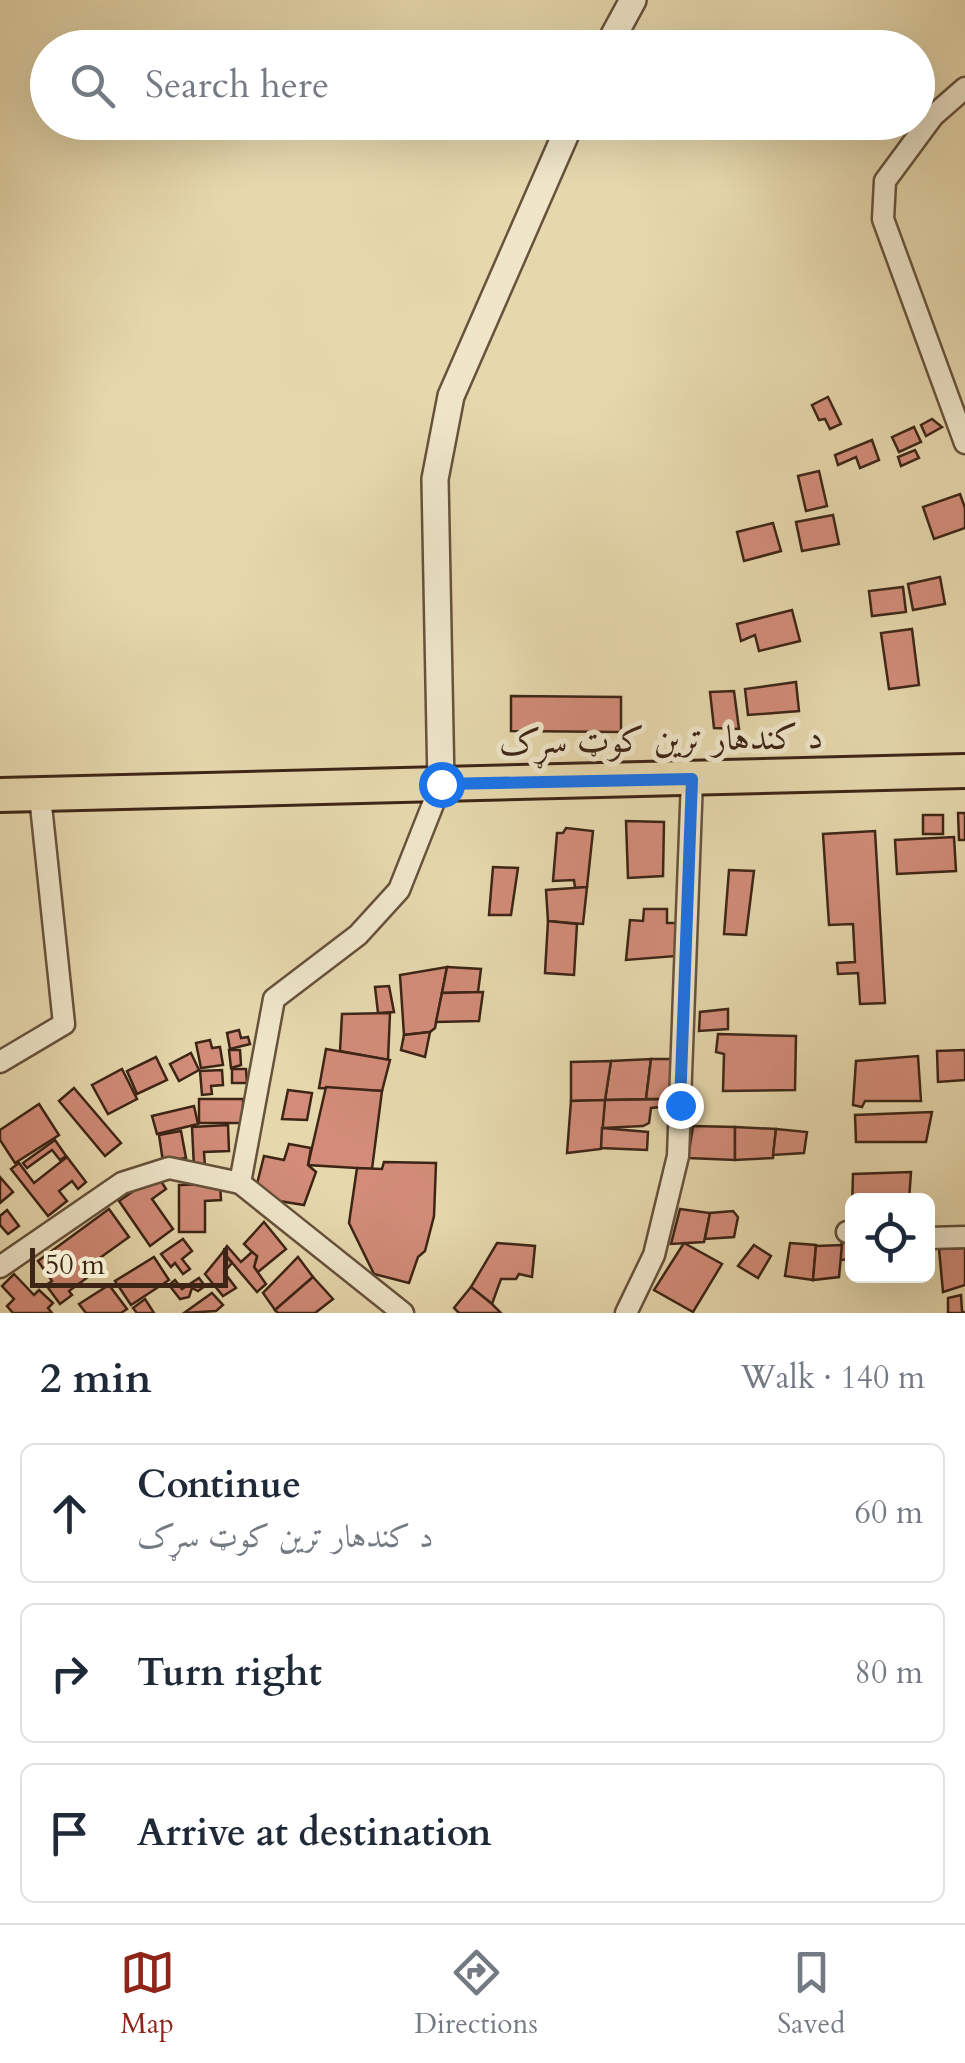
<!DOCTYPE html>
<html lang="en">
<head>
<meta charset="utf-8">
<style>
  :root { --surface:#fff; --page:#f2f2f3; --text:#1f2937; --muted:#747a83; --line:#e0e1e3; --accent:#8f2418 }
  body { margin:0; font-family:Cardo,Amiri,serif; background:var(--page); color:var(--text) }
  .controls { position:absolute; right:30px; bottom:30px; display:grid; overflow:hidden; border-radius:15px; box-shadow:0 10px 40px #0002 }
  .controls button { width:90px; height:90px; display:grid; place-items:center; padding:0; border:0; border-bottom:2px solid var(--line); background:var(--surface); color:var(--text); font:50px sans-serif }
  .scale { position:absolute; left:30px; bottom:25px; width:198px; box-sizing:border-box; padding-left:10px; border:5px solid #3d2516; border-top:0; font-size:28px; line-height:35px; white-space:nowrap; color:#3d2516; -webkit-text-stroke:8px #efe6ca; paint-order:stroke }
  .stop { position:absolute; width:30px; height:30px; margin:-22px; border:8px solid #1a73e8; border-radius:50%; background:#fff }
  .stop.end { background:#1a73e8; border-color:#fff; box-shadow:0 2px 10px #0008 }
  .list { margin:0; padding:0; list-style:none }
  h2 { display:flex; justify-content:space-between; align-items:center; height:130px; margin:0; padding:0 40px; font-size:42px }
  h2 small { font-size:32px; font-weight:400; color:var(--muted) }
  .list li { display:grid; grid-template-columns:65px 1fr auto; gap:30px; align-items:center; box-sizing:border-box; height:140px; margin:0 20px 20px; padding:0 20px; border:2px solid var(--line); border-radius:15px }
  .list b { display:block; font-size:38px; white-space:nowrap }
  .list p { margin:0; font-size:32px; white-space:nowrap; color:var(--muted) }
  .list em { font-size:32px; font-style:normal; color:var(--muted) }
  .icon { flex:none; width:55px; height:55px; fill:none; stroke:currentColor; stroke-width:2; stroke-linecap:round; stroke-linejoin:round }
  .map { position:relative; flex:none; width:965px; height:1313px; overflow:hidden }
  .search { position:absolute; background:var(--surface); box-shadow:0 10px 40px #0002; left:30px; right:30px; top:30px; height:110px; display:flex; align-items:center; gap:25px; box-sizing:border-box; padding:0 35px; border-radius:55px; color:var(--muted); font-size:38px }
  .sheet { height:610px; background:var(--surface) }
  nav { display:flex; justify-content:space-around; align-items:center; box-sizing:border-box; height:140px; border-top:2px solid var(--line); background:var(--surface); font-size:28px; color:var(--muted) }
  nav a { display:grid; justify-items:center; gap:5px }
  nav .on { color:var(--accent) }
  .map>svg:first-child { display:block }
  .building { fill:#d28c79; stroke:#3d2516; stroke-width:2.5 }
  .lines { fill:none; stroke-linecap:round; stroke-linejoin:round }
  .minor-casing { stroke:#67523c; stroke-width:25 }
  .tertiary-casing { stroke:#67523c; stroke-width:30 }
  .primary-casing { stroke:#3d2516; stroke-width:38 }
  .minor { stroke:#efe6ca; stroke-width:20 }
  .tertiary { stroke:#efe6ca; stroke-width:25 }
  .primary { stroke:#e6d8ad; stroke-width:32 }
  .route { stroke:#1a73e8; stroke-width:12 }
  .labels { text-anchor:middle; stroke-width:10; stroke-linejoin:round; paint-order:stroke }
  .street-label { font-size:35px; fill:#3d2516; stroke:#efe6ca }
</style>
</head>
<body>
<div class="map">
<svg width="965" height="1313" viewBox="0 0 965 1313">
  <rect width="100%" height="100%" fill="#e6d8ad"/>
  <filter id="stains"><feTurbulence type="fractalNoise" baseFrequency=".002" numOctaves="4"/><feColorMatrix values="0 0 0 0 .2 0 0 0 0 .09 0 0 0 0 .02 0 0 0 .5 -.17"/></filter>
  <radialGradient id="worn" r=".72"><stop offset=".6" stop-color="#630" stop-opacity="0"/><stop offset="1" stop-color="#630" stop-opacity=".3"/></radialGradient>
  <g class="building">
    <polygon points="828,397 841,424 830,429 825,419 819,420 812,405"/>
    <polygon points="932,419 942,427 926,436 921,425"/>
    <polygon points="914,427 921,442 899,452 892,437"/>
    <polygon points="872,440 879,460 860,468 856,457 838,465 835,455"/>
    <polygon points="915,450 919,458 901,466 898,457"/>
    <polygon points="819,471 827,506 806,511 798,476"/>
    <polygon points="960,494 965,508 965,528 934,539 923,507"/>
    <polygon points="833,515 839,544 802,551 796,522"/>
    <polygon points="773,523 781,551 744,561 737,532"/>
    <polygon points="940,577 945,604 913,610 908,584"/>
    <polygon points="903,587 906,612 872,616 869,591"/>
    <polygon points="792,610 800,641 759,651 755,635 741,641 737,624"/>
    <polygon points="912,629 919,685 889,689 881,633"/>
    <polygon points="796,682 799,711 748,715 745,689"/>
    <polygon points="734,691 739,729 714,728 710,692"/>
    <polygon points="511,696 621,697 621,732 511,731"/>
    <polygon points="958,813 965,813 965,840 959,840"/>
    <rect x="923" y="815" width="20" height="19"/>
    <polygon points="626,821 664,822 663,876 628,878"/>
    <polygon points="566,828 593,831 587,887 575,888 574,880 553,881 557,833 563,833"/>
    <polygon points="875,831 885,1003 860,1004 858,973 838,974 837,963 855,962 853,924 829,925 823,834"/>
    <polygon points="954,837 956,871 897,874 895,840"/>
    <polygon points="493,867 518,868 511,915 489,915"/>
    <polygon points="729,870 754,871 746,935 724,934"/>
    <polygon points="587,887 583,924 548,921 546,890"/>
    <polygon points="644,909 667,909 667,923 682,923 675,966 675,956 626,960 630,920 643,921"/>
    <polygon points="548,921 577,924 574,975 545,973"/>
    <polygon points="447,967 435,1028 430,1032 404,1035 400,975"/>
    <polygon points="447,967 481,969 478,992 442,993"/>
    <polygon points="389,986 394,1012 378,1013 375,987"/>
    <polygon points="483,992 479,1021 436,1022 442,993"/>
    <polygon points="728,1009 728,1029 699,1031 700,1012"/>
    <polygon points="390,1013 388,1060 340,1051 342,1014"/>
    <polygon points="239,1030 241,1038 248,1037 250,1044 230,1049 227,1033"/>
    <polygon points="430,1032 425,1057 401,1050 404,1035"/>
    <polygon points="718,1034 796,1036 795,1090 723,1091 724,1054 716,1052"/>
    <polygon points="210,1040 212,1048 220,1047 223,1065 201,1068 196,1043"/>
    <polygon points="326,1049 390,1060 382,1091 319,1088"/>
    <polygon points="229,1050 240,1050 241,1065 231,1068"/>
    <polygon points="965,1050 965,1080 938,1082 937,1051"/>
    <polygon points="191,1053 199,1070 179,1081 170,1064"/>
    <polygon points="918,1056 921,1101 865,1101 862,1107 853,1105 856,1061"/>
    <polygon points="156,1057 167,1080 137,1094 127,1071"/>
    <polygon points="651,1059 646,1099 605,1100 611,1061"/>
    <polygon points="651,1059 682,1059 680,1099 646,1099"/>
    <polygon points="611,1061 605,1100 571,1101 571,1062"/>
    <polygon points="122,1069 137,1099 108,1114 92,1085"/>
    <polygon points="232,1069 246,1069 247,1083 232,1083"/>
    <polygon points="222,1070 223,1085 211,1086 212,1094 202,1095 200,1071"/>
    <polygon points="326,1087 382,1091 372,1169 308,1165"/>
    <polygon points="74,1088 121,1143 105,1156 59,1101"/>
    <polygon points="288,1090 312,1093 307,1120 282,1119"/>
    <rect x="199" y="1099" width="44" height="24"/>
    <polygon points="680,1099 680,1105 651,1108 649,1123 643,1126 602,1128 605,1100"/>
    <polygon points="605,1100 601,1149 567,1153 571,1101"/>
    <polygon points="39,1104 59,1135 15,1163 0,1140 0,1130"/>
    <polygon points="194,1106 198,1124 157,1134 152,1116"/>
    <polygon points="932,1112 926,1142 856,1142 855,1115"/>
    <polygon points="228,1125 229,1151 204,1152 205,1167 194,1168 192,1127"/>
    <polygon points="693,1126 735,1127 735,1160 688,1158"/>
    <polygon points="735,1127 776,1129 773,1158 735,1160"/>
    <polygon points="602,1128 648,1132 647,1150 601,1148"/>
    <polygon points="776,1129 807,1132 804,1153 773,1155"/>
    <polygon points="181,1131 186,1158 163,1162 159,1135"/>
    <polygon points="55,1140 66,1156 60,1160 52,1150 27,1168 23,1163"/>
    <polygon points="289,1144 311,1148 308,1165 316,1172 304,1205 273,1200 255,1192 264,1156 284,1160"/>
    <polygon points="67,1157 86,1182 78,1189 72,1181 59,1191 67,1201 48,1216 11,1169 19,1163 34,1183"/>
    <polygon points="384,1162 436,1163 434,1216 425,1251 418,1257 409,1283 374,1274 349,1223 357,1168 382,1169"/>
    <polygon points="911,1172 909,1200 852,1200 852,1209 853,1174"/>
    <polygon points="157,1175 166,1189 152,1199 173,1229 150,1246 119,1201"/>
    <polygon points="0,1177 13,1192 0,1203"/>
    <polygon points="220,1184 221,1200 205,1201 205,1232 179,1232 179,1185"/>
    <polygon points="109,1209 129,1237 83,1270 88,1277 69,1291 72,1295 60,1304 46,1285 52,1281 38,1261"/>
    <polygon points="680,1209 710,1213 704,1242 671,1244"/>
    <polygon points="7,1210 19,1226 8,1234 0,1225 0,1216"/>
    <polygon points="733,1211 738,1217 734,1237 705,1239 710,1213"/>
    <polygon points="264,1222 286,1249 258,1272 254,1267 257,1257 244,1244"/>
    <polygon points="852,1238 852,1259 840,1260 842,1239"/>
    <polygon points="183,1239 192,1251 182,1259 190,1269 183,1274 175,1263 171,1267 161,1254"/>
    <polygon points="497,1243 535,1246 532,1277 519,1274 516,1279 501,1279 492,1304 471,1287"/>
    <polygon points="684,1243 722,1264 693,1312 654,1290"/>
    <polygon points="790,1243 816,1245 813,1280 785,1276"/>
    <polygon points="754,1245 771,1256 758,1278 738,1266"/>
    <polygon points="842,1245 839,1277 813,1280 816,1246"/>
    <polygon points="227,1246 241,1262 252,1252 257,1256 254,1267 266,1284 257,1292 223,1252"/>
    <polygon points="965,1248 965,1285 943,1292 939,1249"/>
    <polygon points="223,1252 232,1263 224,1272 236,1288 223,1296 205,1274"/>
    <polygon points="154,1257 169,1280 131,1305 115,1281"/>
    <polygon points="298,1257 313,1277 275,1310 263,1293"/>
    <polygon points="14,1274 34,1295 39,1290 53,1303 48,1308 52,1313 13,1313 7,1306 14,1299 2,1286"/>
    <polygon points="313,1277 333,1299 315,1313 278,1313 275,1310"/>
    <polygon points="199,1278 205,1286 198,1291 192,1288 189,1297 180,1299 169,1285 175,1280 182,1289"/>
    <polygon points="109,1285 127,1309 121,1313 86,1313 79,1304"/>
    <polygon points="471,1287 492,1304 501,1313 459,1313 454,1308"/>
    <polygon points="212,1293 223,1305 216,1311 184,1313"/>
    <polygon points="961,1295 962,1311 965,1313 948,1313 948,1298"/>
    <polygon points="145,1299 154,1313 137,1313 133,1308"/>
  </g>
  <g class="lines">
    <defs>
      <g id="minor">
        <polyline points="965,88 933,116 885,181 883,219 965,443"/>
        <polyline points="0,1062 64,1024 40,796"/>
        <polyline points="847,1232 852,1233"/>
        <polyline points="928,1238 965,1237"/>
        <polyline points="0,1267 122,1183 169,1168 240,1183"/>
        <polyline points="403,1313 240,1183 274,999 358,935 399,890 441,784"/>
        <polyline points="626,1313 654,1255 678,1156 692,779"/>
      </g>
      <g id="tertiary">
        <polyline points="607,48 633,0"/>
        <polyline points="441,784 435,479 451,396 571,122"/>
      </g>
      <polyline id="primary" points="0,795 965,771"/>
    </defs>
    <use href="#minor" class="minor-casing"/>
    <use href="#tertiary" class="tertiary-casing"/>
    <use href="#primary" class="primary-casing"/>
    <use href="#minor" class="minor"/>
    <use href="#tertiary" class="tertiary"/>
    <use href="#primary" class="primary"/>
  </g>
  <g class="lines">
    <polyline class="route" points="441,784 692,779 680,1105"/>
  </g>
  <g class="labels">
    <g class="street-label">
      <text transform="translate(661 739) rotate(-1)" y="12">د کندهار ترين کوټ سړک</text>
    </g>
  </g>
  <rect width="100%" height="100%" filter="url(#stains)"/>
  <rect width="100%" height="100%" fill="url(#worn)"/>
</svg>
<div class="controls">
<button><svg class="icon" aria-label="locate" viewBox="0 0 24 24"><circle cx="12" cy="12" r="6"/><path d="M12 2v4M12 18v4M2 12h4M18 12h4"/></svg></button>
</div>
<div class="scale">50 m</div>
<div class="stop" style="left:441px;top:784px"></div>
<div class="stop end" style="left:680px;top:1105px"></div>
<div class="search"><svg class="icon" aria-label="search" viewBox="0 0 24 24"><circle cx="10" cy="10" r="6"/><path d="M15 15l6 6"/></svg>Search here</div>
</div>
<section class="sheet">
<h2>2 min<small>Walk · 140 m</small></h2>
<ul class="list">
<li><svg class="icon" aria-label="ahead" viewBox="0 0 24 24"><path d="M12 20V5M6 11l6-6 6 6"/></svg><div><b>Continue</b><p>د کندهار ترين کوټ سړک</p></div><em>60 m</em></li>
<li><svg class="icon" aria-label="right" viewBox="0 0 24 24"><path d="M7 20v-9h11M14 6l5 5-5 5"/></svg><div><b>Turn right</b></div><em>80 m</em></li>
<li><svg class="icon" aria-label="arrive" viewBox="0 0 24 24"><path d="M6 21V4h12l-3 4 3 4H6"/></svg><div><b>Arrive at destination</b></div></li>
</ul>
</section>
<nav>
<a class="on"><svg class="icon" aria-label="map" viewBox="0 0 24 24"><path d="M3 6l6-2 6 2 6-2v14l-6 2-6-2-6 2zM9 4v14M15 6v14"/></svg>Map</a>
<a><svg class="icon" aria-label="directions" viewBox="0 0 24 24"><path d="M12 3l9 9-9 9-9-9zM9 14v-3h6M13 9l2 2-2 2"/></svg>Directions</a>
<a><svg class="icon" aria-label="saved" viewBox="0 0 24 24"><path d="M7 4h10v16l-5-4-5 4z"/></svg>Saved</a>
</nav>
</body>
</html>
